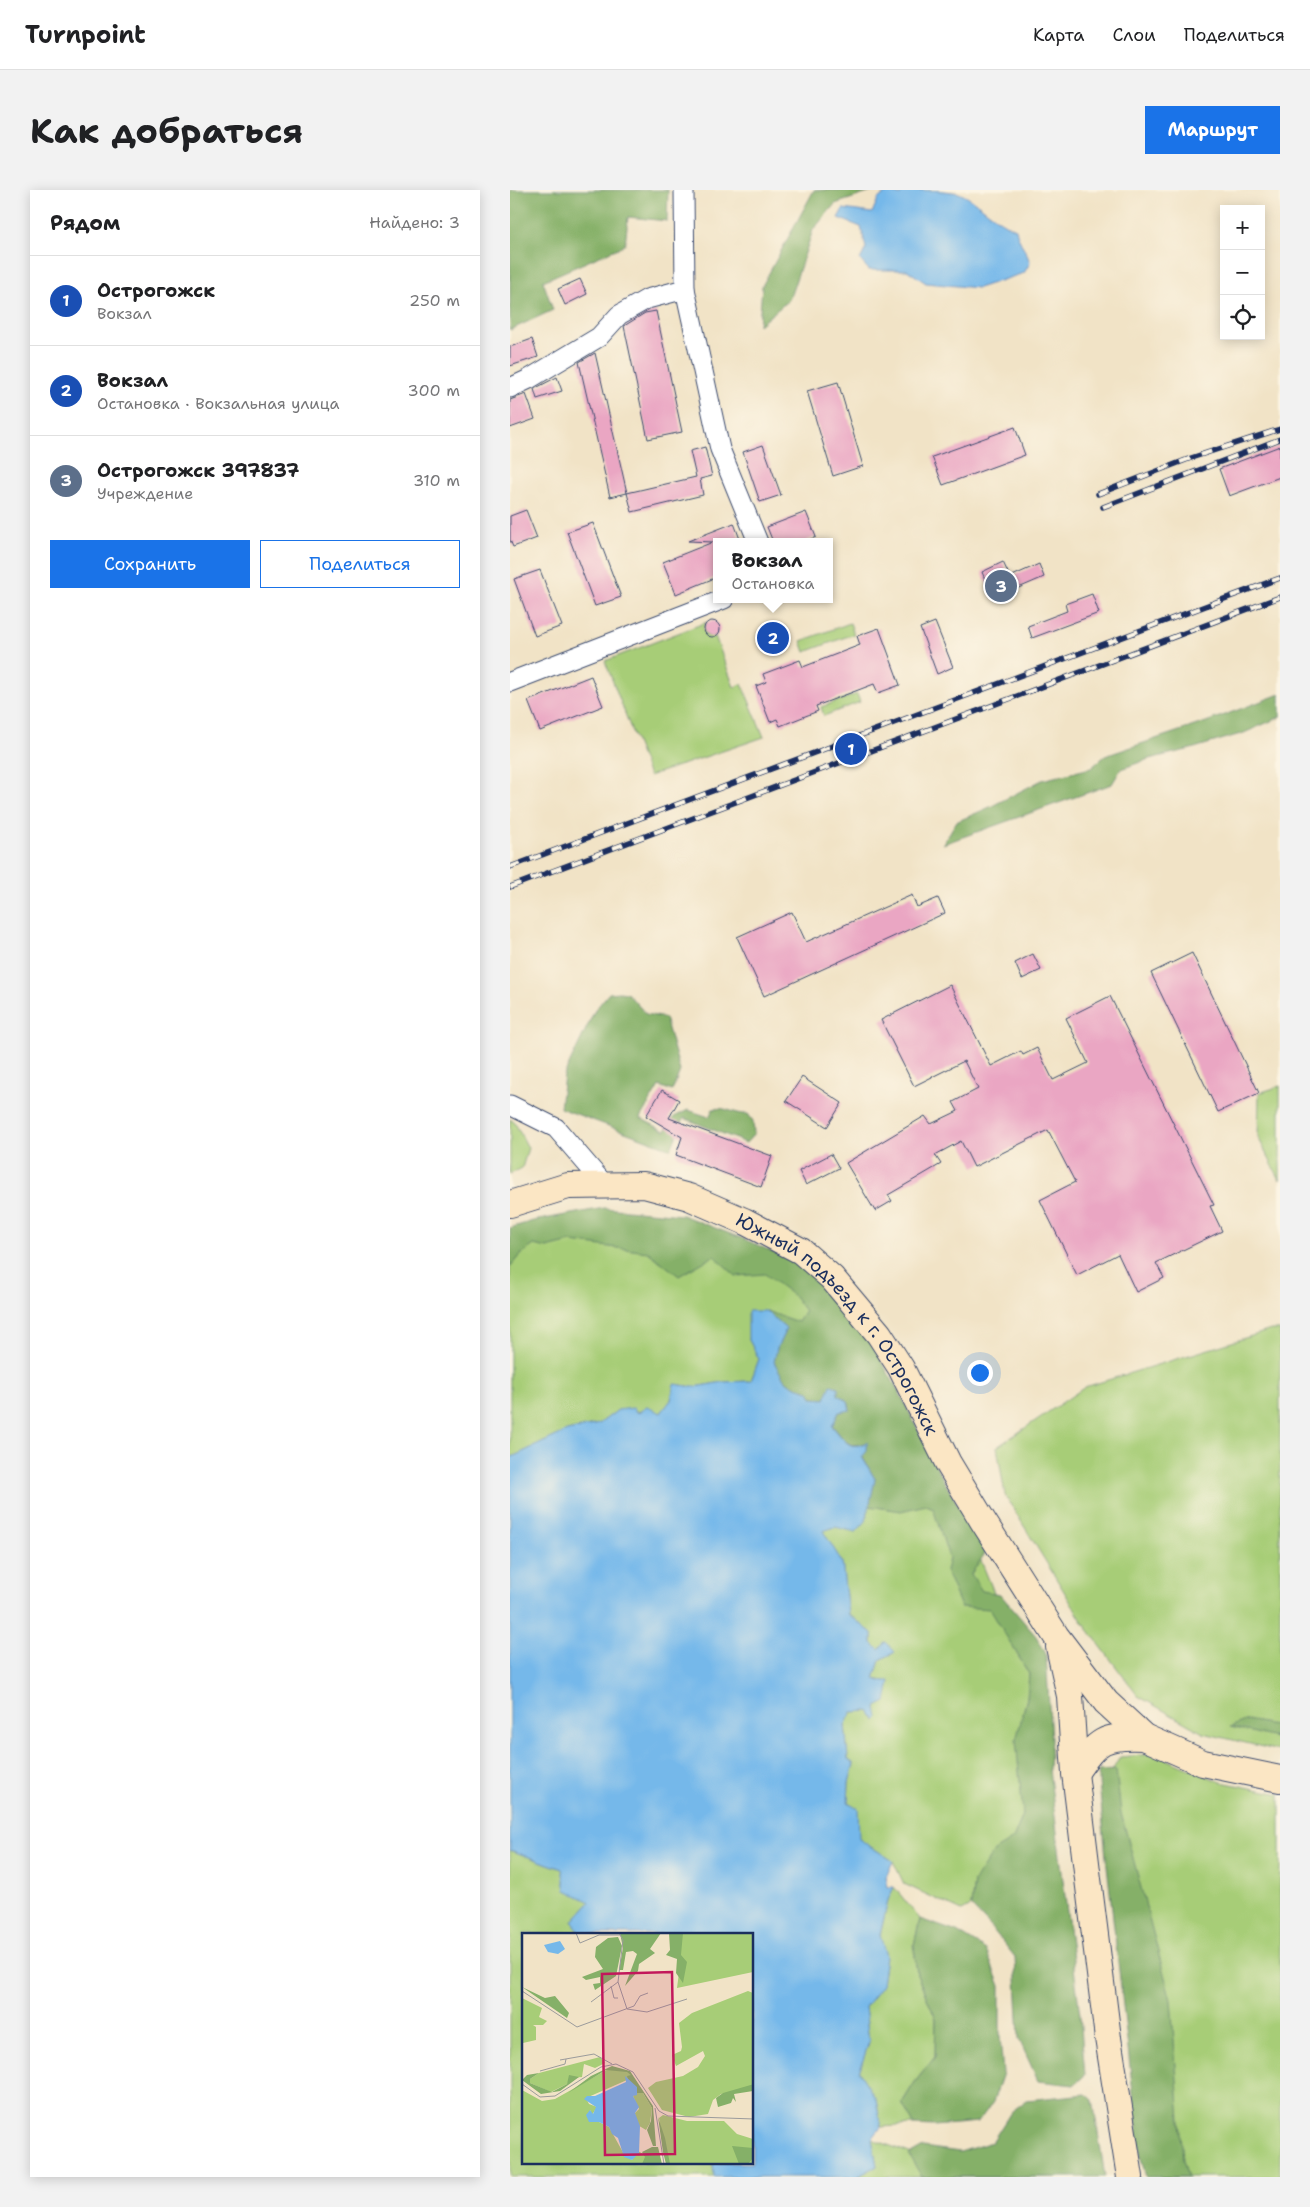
<!DOCTYPE html>
<html lang="ru">
<head>
<meta charset="utf-8">
<style>
  :root { --surface:#fff; --page:#f2f2f2; --text:#202124; --muted:#757577; --line:#e0e0e0; --accent:#1a73e8 }
  body { margin:0; font-family:"Shantell Sans",sans-serif; background:var(--page); color:var(--text) }
  .controls { position:absolute; right:15px; top:15px; display:grid; overflow:hidden; border-radius:0px; box-shadow:0 2px 12px #0003 }
  .controls button { width:45px; height:45px; display:grid; place-items:center; padding:0; border:0; border-bottom:1px solid var(--line); background:var(--surface); color:var(--text); font:25px sans-serif }
  .you { position:absolute; left:469px; top:1182px; width:18px; height:18px; margin:-12px; border:4px solid #fff; border-radius:50%; background:#1a73e8; box-shadow:0 0 0 8px #1a73e833 }
  .badge { display:grid; place-items:center; width:32px; height:32px; border-radius:50%; background:var(--accent); color:#fff; font-size:16px; font-weight:700 }
  .pin { position:absolute; translate:-50% -50%; border:2px solid #fff; box-shadow:0 1px 5px #0006 }
  .popup { position:absolute; left:203px; top:348px; width:120px; height:65px; box-sizing:border-box; display:grid; place-content:center; border-radius:0px; background:var(--surface); filter:drop-shadow(0 1px 4px #0005); font-size:16px; white-space:nowrap; color:var(--muted) }
  .popup b { font-size:19px; color:var(--text) }
  .popup::after { content:''; position:absolute; left:50%; top:100%; margin-left:-10px; border:10px solid transparent; border-top-color:var(--surface) }
  .list { margin:0; padding:0; list-style:none }
  h2 { display:flex; justify-content:space-between; align-items:center; height:65px; margin:0; padding:0 20px; font-size:21px }
  h2 small { font-size:16px; font-weight:400; color:var(--muted) }
  .list li { display:grid; grid-template-columns:32px 1fr auto; gap:15px; align-items:center; box-sizing:border-box; height:90px; padding:0 20px; border-top:1px solid var(--line) }
  .list b { display:block; font-size:19px; white-space:nowrap }
  .list p { margin:0; font-size:16px; white-space:nowrap; color:var(--muted) }
  .list em { font-size:16px; font-style:normal; color:var(--muted) }
  .actions { display:flex; gap:10px; padding:15px 20px }
  .actions a { flex:1; padding:11px 0; border:1px solid var(--accent); border-radius:0px; text-align:center; font-size:18px; color:var(--accent) }
  .actions .main { background:var(--accent); color:#fff }
  .icon { flex:none; width:28px; height:28px; fill:none; stroke:currentColor; stroke-width:2; stroke-linecap:round; stroke-linejoin:round }
  .map { position:relative; flex:none; width:770px; height:1987px; overflow:hidden; border-radius:0px }
  header { display:flex; align-items:center; gap:30px; box-sizing:border-box; height:70px; padding:0 25px; background:var(--surface); border-bottom:1px solid var(--line) }
  header strong { font-size:24px }
  nav { display:flex; gap:28px; margin-inline-start:auto; font-size:18px }
  .intro { display:flex; align-items:center; justify-content:space-between; box-sizing:border-box; height:120px; padding:0 30px }
  h1 { margin:0; font-size:35px }
  .button { padding:12px 22px; border-radius:0px; background:var(--accent); color:#fff; font-size:18px; font-weight:700 }
  main { display:flex; gap:30px; padding:0 30px }
  aside { flex:1; background:var(--surface); border-radius:0px; box-shadow:0 2px 12px #0003 }
  .map>svg:first-child { display:block }
  .green { fill:#a7cd77; stroke:#617e6a }
  .forest { fill:#85b068; stroke:#507063 }
  .water { fill:#75b8ea; stroke:#4874a4 }
  .building { fill:#eaa6c3 }
  .lines { fill:none; stroke-linecap:round; stroke-linejoin:round }
  .street-casing { stroke:#3b4a6e; stroke-width:21 }
  .secondary-casing { stroke:#3b4a6e; stroke-width:28 }
  .street { stroke:#fff; stroke-width:19 }
  .secondary { stroke:#fbe6c4; stroke-width:26 }
  .rail-casing { stroke:#1b2f5e; stroke-width:5.5 }
  .rail { stroke:#fcf5e5; stroke-width:4; stroke-dasharray:11; stroke-linecap:butt }
  .labels { text-anchor:middle; stroke-width:4; stroke-linejoin:round; paint-order:stroke }
  .street-label { font-size:19px; fill:#1b2f5e; stroke:#fcf5e5 }
  .inset-road { fill:none; stroke:#9b9b9c; stroke-width:1 }
  .view { fill:#c2185b; fill-opacity:0.15; stroke:#c2185b; stroke-width:2.5 }
  .inset-edge { fill:none; stroke:#1b2f5e; stroke-width:2.5 }
</style>
</head>
<body>
<header>
<strong>Turnpoint</strong>
<nav><a>Карта</a><a>Слои</a><a>Поделиться</a></nav>
</header>
<div class="intro"><h1>Как добраться</h1><a class="button">Маршрут</a></div>
<main>
<aside>
<h2>Рядом<small>Найдено: 3</small></h2>
<ul class="list">
<li><span class="badge" style="background:#1a4fb4">1</span><div><b>Острогожск</b><p>Вокзал</p></div><em>250 m</em></li>
<li><span class="badge" style="background:#1a4fb4">2</span><div><b>Вокзал</b><p>Остановка · Вокзальная улица</p></div><em>300 m</em></li>
<li><span class="badge" style="background:#5c6f8a">3</span><div><b>Острогожск 397837</b><p>Учреждение</p></div><em>310 m</em></li>
</ul>
<div class="actions"><a class="main">Сохранить</a><a>Поделиться</a></div>
</aside>
<div class="map">
<svg width="770" height="1987" viewBox="0 0 770 1987">
  <rect width="100%" height="100%" fill="#fcf5e5"/>
  <filter id="ink" filterUnits="userSpaceOnUse"><feTurbulence type="fractalNoise" baseFrequency=".02" numOctaves="2"/><feDisplacementMap in="SourceGraphic" scale="10" xChannelSelector="R" yChannelSelector="G"/><feConvolveMatrix kernelMatrix="1 2 1 2 8 2 1 2 1" color-interpolation-filters="sRGB"/></filter>
  <filter id="wash" filterUnits="userSpaceOnUse"><feTurbulence type="fractalNoise" baseFrequency=".0096" numOctaves="4" result="noise"/><feDisplacementMap in="SourceGraphic" scale="20" xChannelSelector="R" yChannelSelector="G"/><feGaussianBlur stdDeviation="1.12" result="paint"/><feColorMatrix in="noise" values="0 0 0 0 0 0 0 0 0 0 0 0 0 0 0 0 0 1.4 0 .05"/><feComposite in="paint" operator="in"/></filter>
  <g filter="url(#wash)">
    <rect width="100%" height="100%" fill="#f1e3c6"/>
    <g class="green">
      <path d="M197 432C193 436 193 441 197 446H205L224 497 232 494 254 547 139 586 95 471Z"/>
      <polygon points="340,433 344,444 295,462 291,451"/>
      <polygon points="347,504 350,512 314,526 311,517"/>
      <polygon points="770,896 770,990 748,947 749,903"/>
      <polygon points="0,929 5,933 18,958 12,978 0,984"/>
      <polygon points="91,1026 291,1085 458,1339 499,1439 502,1455 519,1484 517,1508 514,1519 513,1625 503,1650 464,1691 461,1716 452,1721 394,1694 383,1671 349,1649 338,1613 339,1592 344,1575 338,1569 335,1535 341,1522 359,1521 365,1530 366,1516 380,1492 364,1489 370,1470 385,1462 369,1460 362,1453 362,1443 338,1424 332,1372 312,1340 356,1331 359,1316 238,1148 249,1169 241,1191 213,1192 184,1197 164,1194 161,1210 151,1223 108,1220 89,1234 57,1241 0,1268 0,1046"/>
      <polygon points="761,1140 770,1140 770,1561 693,1543 628,1506 574,1434 495,1305 487,1257 575,1197"/>
      <polygon points="643,1564 711,1592 770,1604 770,1987 649,1987 598,1588 610,1567"/>
      <polygon points="0,1660 52,1679 80,1712 63,1731 69,1744 14,1744 14,1973 203,1973 204,1987 0,1987"/>
      <polygon points="384,1697 410,1729 404,1755 407,1785 426,1829 425,1867 405,1892 392,1913 404,1935 371,1937 366,1909 349,1882 359,1852 355,1817 372,1795 376,1767 370,1746 378,1710"/>
      <polygon points="362,1949 426,1973 546,1987 347,1987 367,1976"/>
    </g>
    <g class="forest">
      <polygon points="0,0 158,0 157,31 118,27 115,55 33,91 43,120 0,140"/>
      <polygon points="304,0 367,0 325,14 303,40 279,110 249,135 252,96"/>
      <polygon points="770,504 770,527 734,543 681,559 639,569 611,579 602,594 433,654 446,632 480,617 532,590 581,578 595,566 696,532"/>
      <path d="M109 802 117 803 136 824 155 828 170 881 162 901 149 896 130 928 155 941 164 927 178 920 199 927 203 919C216 916 225 925 238 924L243 931 244 944 236 953 174 928 161 959 50 918 54 885 85 820 99 803Z"/>
      <path d="M94 1018 172 1025 236 1050 290 1074 348 1131 388 1200 434 1291 476 1362 461 1384 472 1401 490 1404 526 1446 536 1464 541 1550 539 1579 570 1825 575 1885 564 1895 528 1891 509 1849 505 1767 480 1736 461 1716 464 1691 484 1661 503 1649 513 1625 506 1550 517 1508 519 1484 480 1419 451 1417 436 1381 439 1368 423 1318 416 1315 391 1321 359 1316 365 1289 352 1266 357 1252C337 1260 335 1250 322 1235L329 1222 340 1219 338 1211 328 1205 315 1209 301 1208 299 1201C276 1195 275 1192 264 1172L267 1158 276 1139 256 1121 288 1132 295 1121 284 1106 255 1084 226 1086 204 1066 169 1086 138 1062 61 1052 37 1058 24 1055 10 1065 0 1077V1038L23 1031Z"/>
      <polygon points="737,1530 770,1536 770,1549 720,1537"/>
      <polygon points="606,1580 611,1623 661,1810 673,1970 678,1987 636,1987 630,1964 596,1667 588,1581"/>
      <polygon points="410,1729 447,1742 476,1760 490,1796 490,1846 493,1883 483,1912 468,1932 424,1936 404,1935 392,1913 405,1892 425,1867 426,1829 407,1785 404,1755"/>
      <polygon points="576,1904 583,1910 595,1987 412,1987 399,1965 413,1957 450,1962 482,1952 501,1922 517,1910"/>
    </g>
    <g class="water">
      <path d="M394 0C411 0 433 0 449 3 470 12 484 31 506 39 508 52 517 61 520 73L514 83 468 98 416 93 397 80H359L350 70 356 58 351 37 328 28 333 19 362 23 368 9 378 1 390 5Z"/>
      <path d="M238 1121H256L276 1139 267 1158 264 1172C275 1192 276 1195 299 1201L302 1208 315 1209 321 1195 328 1197V1205L338 1211 340 1220 329 1222 322 1236C334 1249 338 1262 357 1252V1261L352 1267 365 1289 356 1331 346 1342 325 1337 313 1341 332 1372 338 1424 362 1443V1453L369 1460 376 1452 385 1462 370 1470 364 1489 370 1491H380L376 1512 366 1517 368 1528 366 1531 359 1521 342 1522 335 1535 338 1569 344 1574 339 1592 338 1612 348 1618 349 1649 383 1671 376 1687 378 1697H384L378 1710 370 1745 376 1766 372 1795 355 1817 359 1852 349 1882 366 1909 371 1937 362 1949 367 1976 347 1987H204L203 1973H242V1744H69L63 1731 80 1712 56 1700 52 1679 0 1660V1268L57 1241 89 1234 108 1220 123 1218 127 1223 137 1217 151 1223 161 1210 164 1194 184 1197 213 1192 241 1191 249 1169 238 1148Z"/>
    </g>
    <g id="blocks">
      <g class="building">
        <polygon points="70,89 77,104 55,115 48,99"/>
        <polygon points="146,121 172,242 138,249 114,136 135,123"/>
        <polygon points="22,149 28,167 0,176 0,157"/>
        <polygon points="85,163 117,303 100,307 69,172"/>
        <polygon points="47,187 52,201 27,209 24,199"/>
        <polygon points="328,192 353,276 323,286 297,201"/>
        <polygon points="16,204 25,229 0,238 0,210"/>
        <polygon points="505,237 515,265 433,295 422,267"/>
        <polygon points="253,255 271,305 250,312 233,262"/>
        <polygon points="770,256 770,287 719,306 709,279"/>
        <polygon points="195,257 202,286 190,289 193,305 122,322 117,303 186,287 180,261"/>
        <polygon points="16,320 27,348 3,357 0,350 0,326"/>
        <polygon points="296,322 306,347 294,352 263,352 257,337"/>
        <polygon points="83,333 111,407 85,416 57,342"/>
        <polygon points="224,333 231,352 207,352 207,387 166,404 153,372 203,352 178,351"/>
        <polygon points="493,372 500,387 529,374 534,387 483,409 472,382"/>
        <polygon points="30,380 52,436 25,446 4,389"/>
        <polygon points="582,404 589,423 522,448 518,436 557,421 555,414"/>
        <circle cx="202" cy="439" r="8"/>
        <polygon points="425,432 443,477 427,484 410,438"/>
        <polygon points="369,438 390,495 368,503 364,494 306,516 308,521 270,536 267,529 260,532 246,496 256,492 253,484 290,470 293,477 350,455 347,446"/>
        <polygon points="81,486 93,516 30,541 18,511"/>
        <polygon points="402,705 407,717 428,708 435,723 254,806 227,747 282,722 296,752"/>
        <polygon points="682,763 749,903 708,922 641,783"/>
        <polygon points="523,764 531,780 512,789 505,773"/>
        <polygon points="440,795 481,876 511,861 513,865 527,858 543,890 578,873 556,828 600,806 704,1015 700,1016 712,1041 646,1073 654,1088 626,1102 608,1064 567,1085 530,1010 565,992 538,940 464,977 451,951 425,965 431,974 378,1005 382,1011 365,1021 336,973 415,926 421,934 448,921 443,912 468,899 454,871 404,896 371,830"/>
        <polygon points="292,887 332,913 317,937 276,911"/>
        <polygon points="152,900 169,910 159,928 262,966 251,997 166,965 172,947 136,926"/>
        <polygon points="321,964 329,978 296,995 289,981"/>
      </g>
    </g>
  </g>
  <g filter="url(#ink)">
    <use href="#blocks" fill-opacity="0" stroke="#3b4a6e" stroke-width="1"/>
    <g class="lines">
      <defs>
        <g id="street">
          <polyline points="174,0 175,99"/>
          <polyline points="0,198 19,189 89,147 109,125 137,109 175,99 210,259 248,352"/>
          <polyline points="0,492 214,409"/>
          <polyline points="0,915 46,938 94,994"/>
        </g>
        <g id="secondary">
          <path id="s1" d="M0 1014 58 996 134 995 179 1007 234 1031 291 1061 322 1088 369 1144 391 1178 438 1273 473 1331 546 1446 596 1512 634 1547 693 1573 770 1589"/>
          <polyline points="549,1457 560,1506 565,1583 577,1681 598,1848 620,1987"/>
          <path d="M565 1583C588 1550 593 1545 634 1547"/>
        </g>
      </defs>
      <use href="#street" class="street-casing"/>
      <use href="#secondary" class="secondary-casing"/>
      <use href="#street" class="street"/>
      <use href="#secondary" class="secondary"/>
      <defs>
        <g id="rail">
          <polyline points="588,304 681,268 770,239"/>
          <polyline points="593,317 770,249"/>
          <polyline points="0,677 770,388"/>
          <polyline points="0,697 770,407"/>
        </g>
      </defs>
      <use href="#rail" class="rail-casing"/>
      <use href="#rail" class="rail"/>
    </g>
  </g>
  <g class="labels">
    <g class="street-label">
      <text dy="7" stroke="none"><textPath href="#s1" startOffset="386">Южный подъезд к г. Острогожск</textPath></text>
    </g>
  </g>
  <g transform="translate(12 1743)">
    <rect width="231" height="231" fill="#f1e3c6"/>
    <path d="M150 0H231V39L155 55 158 32ZM226 58 231 60V154L199 161 191 167 186 181 167 184 140 177 126 155 134 149 161 143 176 134 183 123 181 118 154 133 150 122 159 118 160 114 157 90 170 80ZM0 65 20 75 17 84 25 88 21 92H11L14 94V107L1 110ZM78 124 83 130 73 135 62 131 60 144 48 145 45 151 29 159 8 150V146L17 140ZM90 134 108 139 130 175 128 190 124 197 114 191 113 180 117 176 111 163 115 158 105 147 64 165 67 171 75 174 70 182 68 177 67 189H77L87 194 103 223 110 227 116 218 139 231H0V157L20 168 33 166ZM141 182 165 188H202L215 201 231 206V231H145L137 185Z" fill="#a7cd77"/>
    <path d="M98 0H139L128 16 133 20 117 31 116 38 103 53 115 21 111 18 104 19 101 37H97L101 15ZM147 0H161L159 22 165 29 161 50 154 40 155 26 144 22 148 17ZM96 4 100 13 94 43 73 57 71 51 78 50V44L64 47 60 44 81 36 73 24 74 14 86 5ZM0 54 23 65 33 63 47 80 45 85ZM90 133 108 138 131 173 134 213H131L125 197 129 188 130 175 121 160H115V155L107 149 105 143 109 142 105 139 84 137 46 160 69 143ZM17 140 8 146V150L30 159 45 151 47 142 57 144 38 158 19 161 0 147 5 142ZM232 151 231 158 212 161 214 169 211 165 209 170 196 174 194 165 201 160ZM136 184 143 205 148 231H144L141 219ZM210 213 231 215V225L226 231H217ZM130 214H136L140 231H120L123 224 120 219Z" fill="#85b068"/>
    <path d="M38 8 43 16 36 21 26 19 22 12ZM103 143 115 154V162L111 163 117 174 113 180 118 193 117 220 110 227 102 224 96 205 90 201 87 194 77 189H67L64 182 68 177 71 181 74 174 62 166 65 163H73L104 149Z" fill="#75b8ea"/>
    <path class="inset-road" d="M54 0 58 10 77 2H98M96 49 101 7 97 0M89 53 92 65H96M0 58 55 94 112 73 118 63 126 60M69 69 96 49 105 76M105 76 125 79 165 66M38 127 72 121 90 131M18 138 43 131 44 126M0 151 18 164 33 163 79 134 94 131 111 139 137 178 146 183 232 186M133 175 142 231"/>
    <path class="view" d="M150 39 153 221 83 222 80 41Z"/>
    <rect width="231" height="231" class="inset-edge"/>
  </g>
</svg>
<div class="controls">
<button>+</button>
<button>−</button>
<button><svg class="icon" aria-label="locate" viewBox="0 0 24 24"><circle cx="12" cy="12" r="6"/><path d="M12 2v4M12 18v4M2 12h4M18 12h4"/></svg></button>
</div>
<div class="you"></div>
<div class="pin badge" style="left:341px;top:559px;background:#1a4fb4">1</div>
<div class="pin badge" style="left:263px;top:448px;background:#1a4fb4">2</div>
<div class="popup"><b>Вокзал</b>Остановка</div>
<div class="pin badge" style="left:491px;top:396px;background:#5c6f8a">3</div>
</div>
</main>
</body>
</html>
